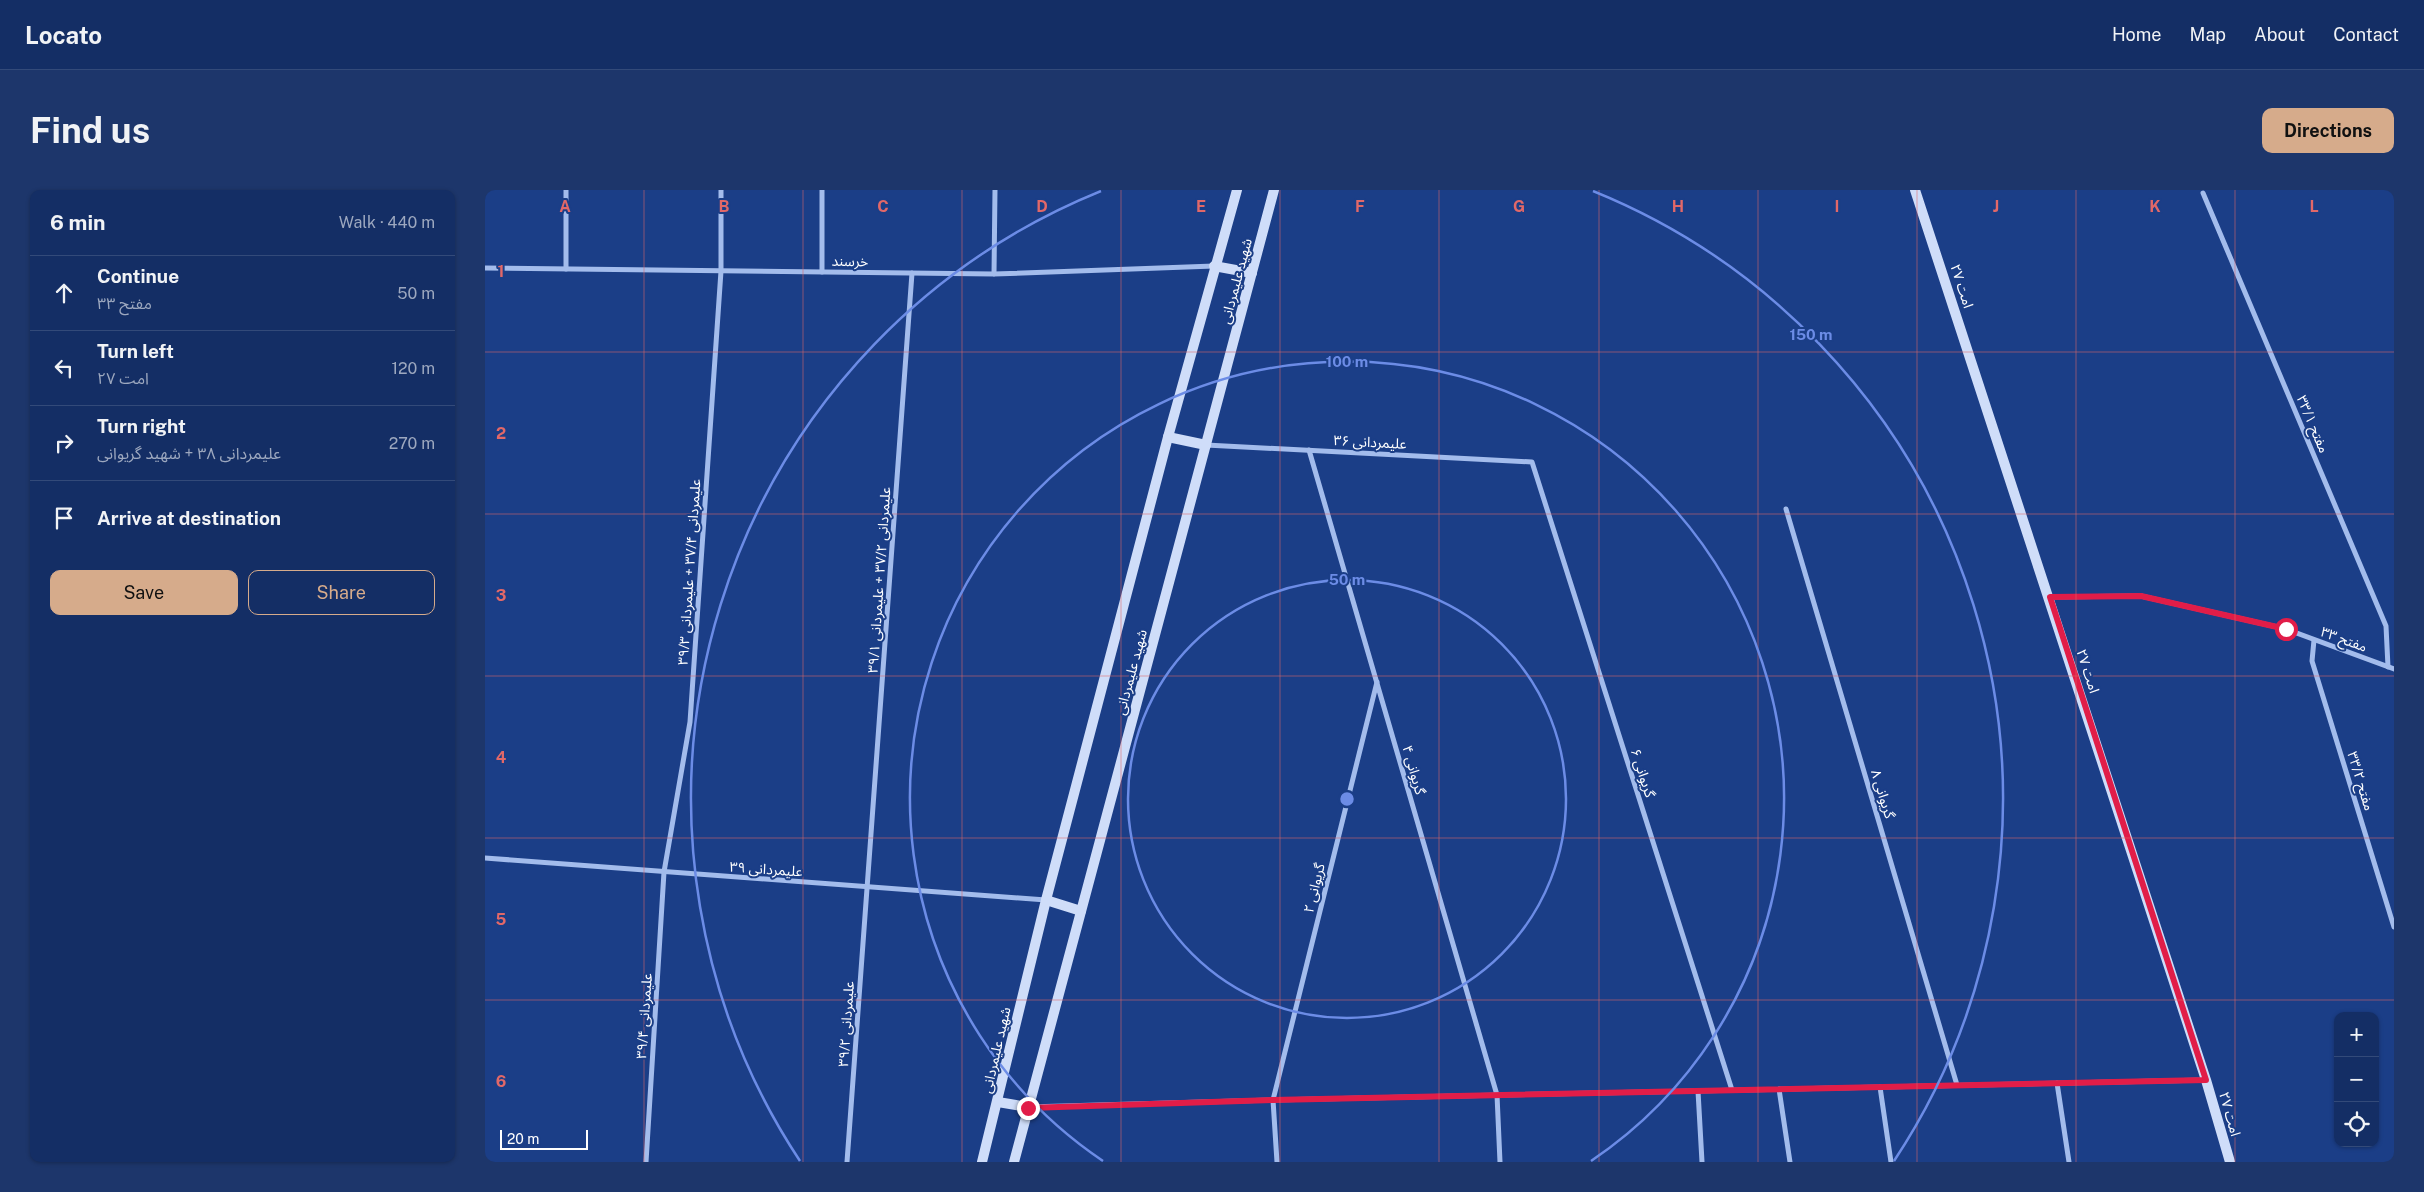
<!DOCTYPE html>
<html lang="en">
<head>
<meta charset="utf-8">
<style>
  :root { --surface:#142e65; --page:#1d366b; --text:#f1f3f6; --muted:#9da8bf; --line:#334a79; --accent:#d6ab8b }
  body { margin:0; font-family:"Public Sans","Noto Sans Arabic",sans-serif; background:var(--page); color:var(--text) }
  .controls { position:absolute; right:15px; bottom:15px; display:grid; overflow:hidden; border-radius:10px; box-shadow:0 1px 4px #0004 }
  .controls button { width:45px; height:45px; display:grid; place-items:center; padding:0; border:0; border-bottom:1px solid var(--line); background:var(--surface); color:var(--text); font:25px sans-serif }
  .scale { position:absolute; left:15px; bottom:12px; width:88px; box-sizing:border-box; padding-left:5px; border:2px solid #fff; border-top:0; font-size:14px; line-height:18px; white-space:nowrap; color:#fff; -webkit-text-stroke:4px #1b3e87; paint-order:stroke }
  .stop { position:absolute; width:15px; height:15px; margin:-11px; border:4px solid #e11d48; border-radius:50%; background:#fff }
  .stop.end { background:#e11d48; border-color:#fff; box-shadow:0 1px 5px #0008 }
  .list { margin:0; padding:0; list-style:none }
  h2 { display:flex; justify-content:space-between; align-items:center; height:65px; margin:0; padding:0 20px; font-size:21px }
  h2 small { font-size:16px; font-weight:400; color:var(--muted) }
  .list li { display:grid; grid-template-columns:32px 1fr auto; gap:15px; align-items:center; box-sizing:border-box; height:75px; padding:0 20px; border-top:1px solid var(--line) }
  .list b { display:block; font-size:19px; white-space:nowrap }
  .list p { margin:0; font-size:16px; white-space:nowrap; color:var(--muted) }
  .list em { font-size:16px; font-style:normal; color:var(--muted) }
  .actions { display:flex; gap:10px; padding:15px 20px }
  .actions a { flex:1; padding:11px 0; border:1px solid var(--accent); border-radius:10px; text-align:center; font-size:18px; color:var(--accent) }
  .actions .main { background:var(--accent); color:#111 }
  .icon { flex:none; width:28px; height:28px; fill:none; stroke:currentColor; stroke-width:2; stroke-linecap:round; stroke-linejoin:round }
  .map { position:relative; flex:none; width:1909px; height:972px; overflow:hidden; border-radius:10px }
  header { display:flex; align-items:center; gap:30px; box-sizing:border-box; height:70px; padding:0 25px; background:var(--surface); border-bottom:1px solid var(--line) }
  header strong { font-size:24px }
  nav { display:flex; gap:28px; margin-inline-start:auto; font-size:18px }
  .intro { display:flex; align-items:center; justify-content:space-between; box-sizing:border-box; height:120px; padding:0 30px }
  h1 { margin:0; font-size:35px }
  .button { padding:12px 22px; border-radius:10px; background:var(--accent); color:#111; font-size:18px; font-weight:700 }
  main { display:flex; gap:30px; padding:0 30px }
  aside { flex:1; background:var(--surface); border-radius:10px; box-shadow:0 1px 4px #0004 }
  .map>svg:first-child { display:block }
  .lines { fill:none; stroke-linecap:round; stroke-linejoin:round }
  .street { stroke:#a3bcec; stroke-width:5 }
  .secondary { stroke:#cfddf9; stroke-width:10 }
  .route { stroke:#e11d48; stroke-width:6 }
  .grid { fill:none; stroke:#e26868; stroke-width:1; stroke-opacity:0.55 }
  .ring { fill:none; stroke:#6c8ce6; stroke-width:2.5 }
  .labels { text-anchor:middle; stroke-width:4; stroke-linejoin:round; paint-order:stroke }
  .street-label { font-size:14px; fill:#fff; stroke:#1b3e87 }
  .grid-label { font-size:16px; text-anchor:middle; font-weight:bold; fill:#e26868; stroke:#1b3e87; stroke-width:4; stroke-linejoin:round; paint-order:stroke }
  .centre { fill:#6c8ce6; stroke:#1b3e87; stroke-width:2.5 }
  .ring-label { font-size:15px; text-anchor:middle; font-weight:bold; fill:#6c8ce6; stroke:#1b3e87; stroke-width:4; stroke-linejoin:round; paint-order:stroke }
</style>
</head>
<body>
<header>
<strong>Locato</strong>
<nav><a>Home</a><a>Map</a><a>About</a><a>Contact</a></nav>
</header>
<div class="intro"><h1>Find us</h1><a class="button">Directions</a></div>
<main>
<aside>
<h2>6 min<small>Walk · 440 m</small></h2>
<ul class="list">
<li><svg class="icon" aria-label="ahead" viewBox="0 0 24 24"><path d="M12 20V5M6 11l6-6 6 6"/></svg><div><b>Continue</b><p>مفتح ۳۳</p></div><em>50 m</em></li>
<li><svg class="icon" aria-label="left" viewBox="0 0 24 24"><path d="M17 20v-9H6M10 6l-5 5 5 5"/></svg><div><b>Turn left</b><p>امت ۲۷</p></div><em>120 m</em></li>
<li><svg class="icon" aria-label="right" viewBox="0 0 24 24"><path d="M7 20v-9h11M14 6l5 5-5 5"/></svg><div><b>Turn right</b><p>علیمردانی ۳۸ + شهید گریوانی</p></div><em>270 m</em></li>
<li><svg class="icon" aria-label="arrive" viewBox="0 0 24 24"><path d="M6 21V4h12l-3 4 3 4H6"/></svg><div><b>Arrive at destination</b></div></li>
</ul>
<div class="actions"><a class="main">Save</a><a>Share</a></div>
</aside>
<div class="map">
<svg width="1909" height="972" viewBox="0 0 1909 972">
  <rect width="100%" height="100%" fill="#1b3e87"/>
  <g class="lines">
    <g class="street">
      <polyline points="1718,3 1901,436 1903,477"/>
      <polyline points="0,78 509,84 729,76"/>
      <polyline points="81,79 81,0"/>
      <polyline points="337,82 337,0"/>
      <polyline points="509,84 510,0"/>
      <polyline points="721,255 1047,272 1247,900"/>
      <polyline points="824,260 1012,905 1015,972"/>
      <polyline points="1301,319 1472,895"/>
      <polyline points="1565,407 1656,406 1801,439 1909,479"/>
      <polyline points="1829,450 1827,471 1909,737"/>
      <polyline points="0,668 561,710"/>
      <polyline points="1572,893 1584,972"/>
      <polyline points="1395,897 1406,972"/>
      <polyline points="1294,899 1305,972"/>
      <polyline points="1213,901 1217,972"/>
      <polyline points="543,917 788,910 1721,890"/>
      <polyline points="161,972 179,682 205,532 236,81 236,0"/>
      <polyline points="362,972 427,83"/>
      <polyline points="792,972 788,910 892,492"/>
    </g>
    <g class="secondary">
      <polyline points="1430,0 1721,890 1745,972"/>
      <polyline points="729,76 767,83"/>
      <polyline points="683,247 721,255"/>
      <polyline points="561,710 596,721"/>
      <polyline points="513,912 543,917"/>
      <polyline points="497,972 561,710 683,247 752,0"/>
      <polyline points="529,972 789,0"/>
    </g>
  </g>
  <g class="lines">
    <polyline class="route" points="543,918 788,910 1721,890 1565,407 1656,406 1801,439"/>
  </g>
  <path class="grid" d="M159 0V972M318 0V972M477 0V972M636 0V972M795 0V972M954 0V972M1114 0V972M1273 0V972M1432 0V972M1591 0V972M1750 0V972M0 162H1909M0 324H1909M0 486H1909M0 648H1909M0 810H1909"/>
  <g class="ring">
    <circle cx="862" cy="609" r="219"/>
    <path d="M618 971A437 437 0 1 1 1106 971"/>
    <path d="M315 971A656 656 0 0 1 616 1M1108 1A656 656 0 0 1 1409 971"/>
  </g>
  <g class="labels">
    <g class="street-label">
      <text transform="translate(365 71) rotate(1)" y="5">خرسند</text>
      <text transform="translate(751 91) rotate(-75)" y="5">شهید علیمردانی</text>
      <text transform="translate(1477 96) rotate(72)" y="5">امت ۲۷</text>
      <text transform="translate(1828 234) rotate(67)" y="5">مفتح ۳۳/۱</text>
      <text transform="translate(885 252) rotate(3)" y="5">علیمردانی ۳۶</text>
      <text transform="translate(204 382) rotate(-86)" y="5">علیمردانی ۳۷/۴ + علیمردانی ۳۹/۳</text>
      <text transform="translate(394 390) rotate(-86)" y="5">علیمردانی ۳۷/۲ + علیمردانی ۳۹/۱</text>
      <text transform="translate(1859 449) rotate(20)" y="5">مفتح ۳۳</text>
      <text transform="translate(1603 481) rotate(72)" y="5">امت ۲۷</text>
      <text transform="translate(646 482) rotate(-75)" y="5">شهید علیمردانی</text>
      <text transform="translate(929 580) rotate(74)" y="5">گریوانی ۴</text>
      <text transform="translate(1158 583) rotate(72)" y="5">گریوانی ۶</text>
      <text transform="translate(1876 591) rotate(73)" y="5">مفتح ۳۳/۲</text>
      <text transform="translate(1398 604) rotate(73)" y="5">گریوانی ۸</text>
      <text transform="translate(281 679) rotate(4)" y="5">علیمردانی ۳۹</text>
      <text transform="translate(829 698) rotate(-76)" y="5">گریوانی ۲</text>
      <text transform="translate(159 826) rotate(-86)" y="5">علیمردانی ۳۹/۴</text>
      <text transform="translate(361 834) rotate(-86)" y="5">علیمردانی ۳۹/۲</text>
      <text transform="translate(511 860) rotate(-77)" y="5">شهید علیمردانی</text>
      <text transform="translate(1745 924) rotate(74)" y="5">امت ۲۷</text>
    </g>
  </g>
  <g class="grid-label">
    <text x="80" y="22">A</text>
    <text x="239" y="22">B</text>
    <text x="398" y="22">C</text>
    <text x="557" y="22">D</text>
    <text x="716" y="22">E</text>
    <text x="875" y="22">F</text>
    <text x="1034" y="22">G</text>
    <text x="1193" y="22">H</text>
    <text x="1352" y="22">I</text>
    <text x="1511" y="22">J</text>
    <text x="1670" y="22">K</text>
    <text x="1829" y="22">L</text>
    <text x="16" y="87">1</text>
    <text x="16" y="249">2</text>
    <text x="16" y="411">3</text>
    <text x="16" y="573">4</text>
    <text x="16" y="735">5</text>
    <text x="16" y="897">6</text>
  </g>
  <circle cx="862" cy="609" r="8" class="centre"/>
  <g class="ring-label">
    <text x="1326" y="150">150 m</text>
    <text x="862" y="177">100 m</text>
    <text x="862" y="395">50 m</text>
  </g>
</svg>
<div class="controls">
<button>+</button>
<button>−</button>
<button><svg class="icon" aria-label="locate" viewBox="0 0 24 24"><circle cx="12" cy="12" r="6"/><path d="M12 2v4M12 18v4M2 12h4M18 12h4"/></svg></button>
</div>
<div class="scale">20 m</div>
<div class="stop" style="left:1801px;top:439px"></div>
<div class="stop end" style="left:543px;top:918px"></div>
</div>
</main>
</body>
</html>
